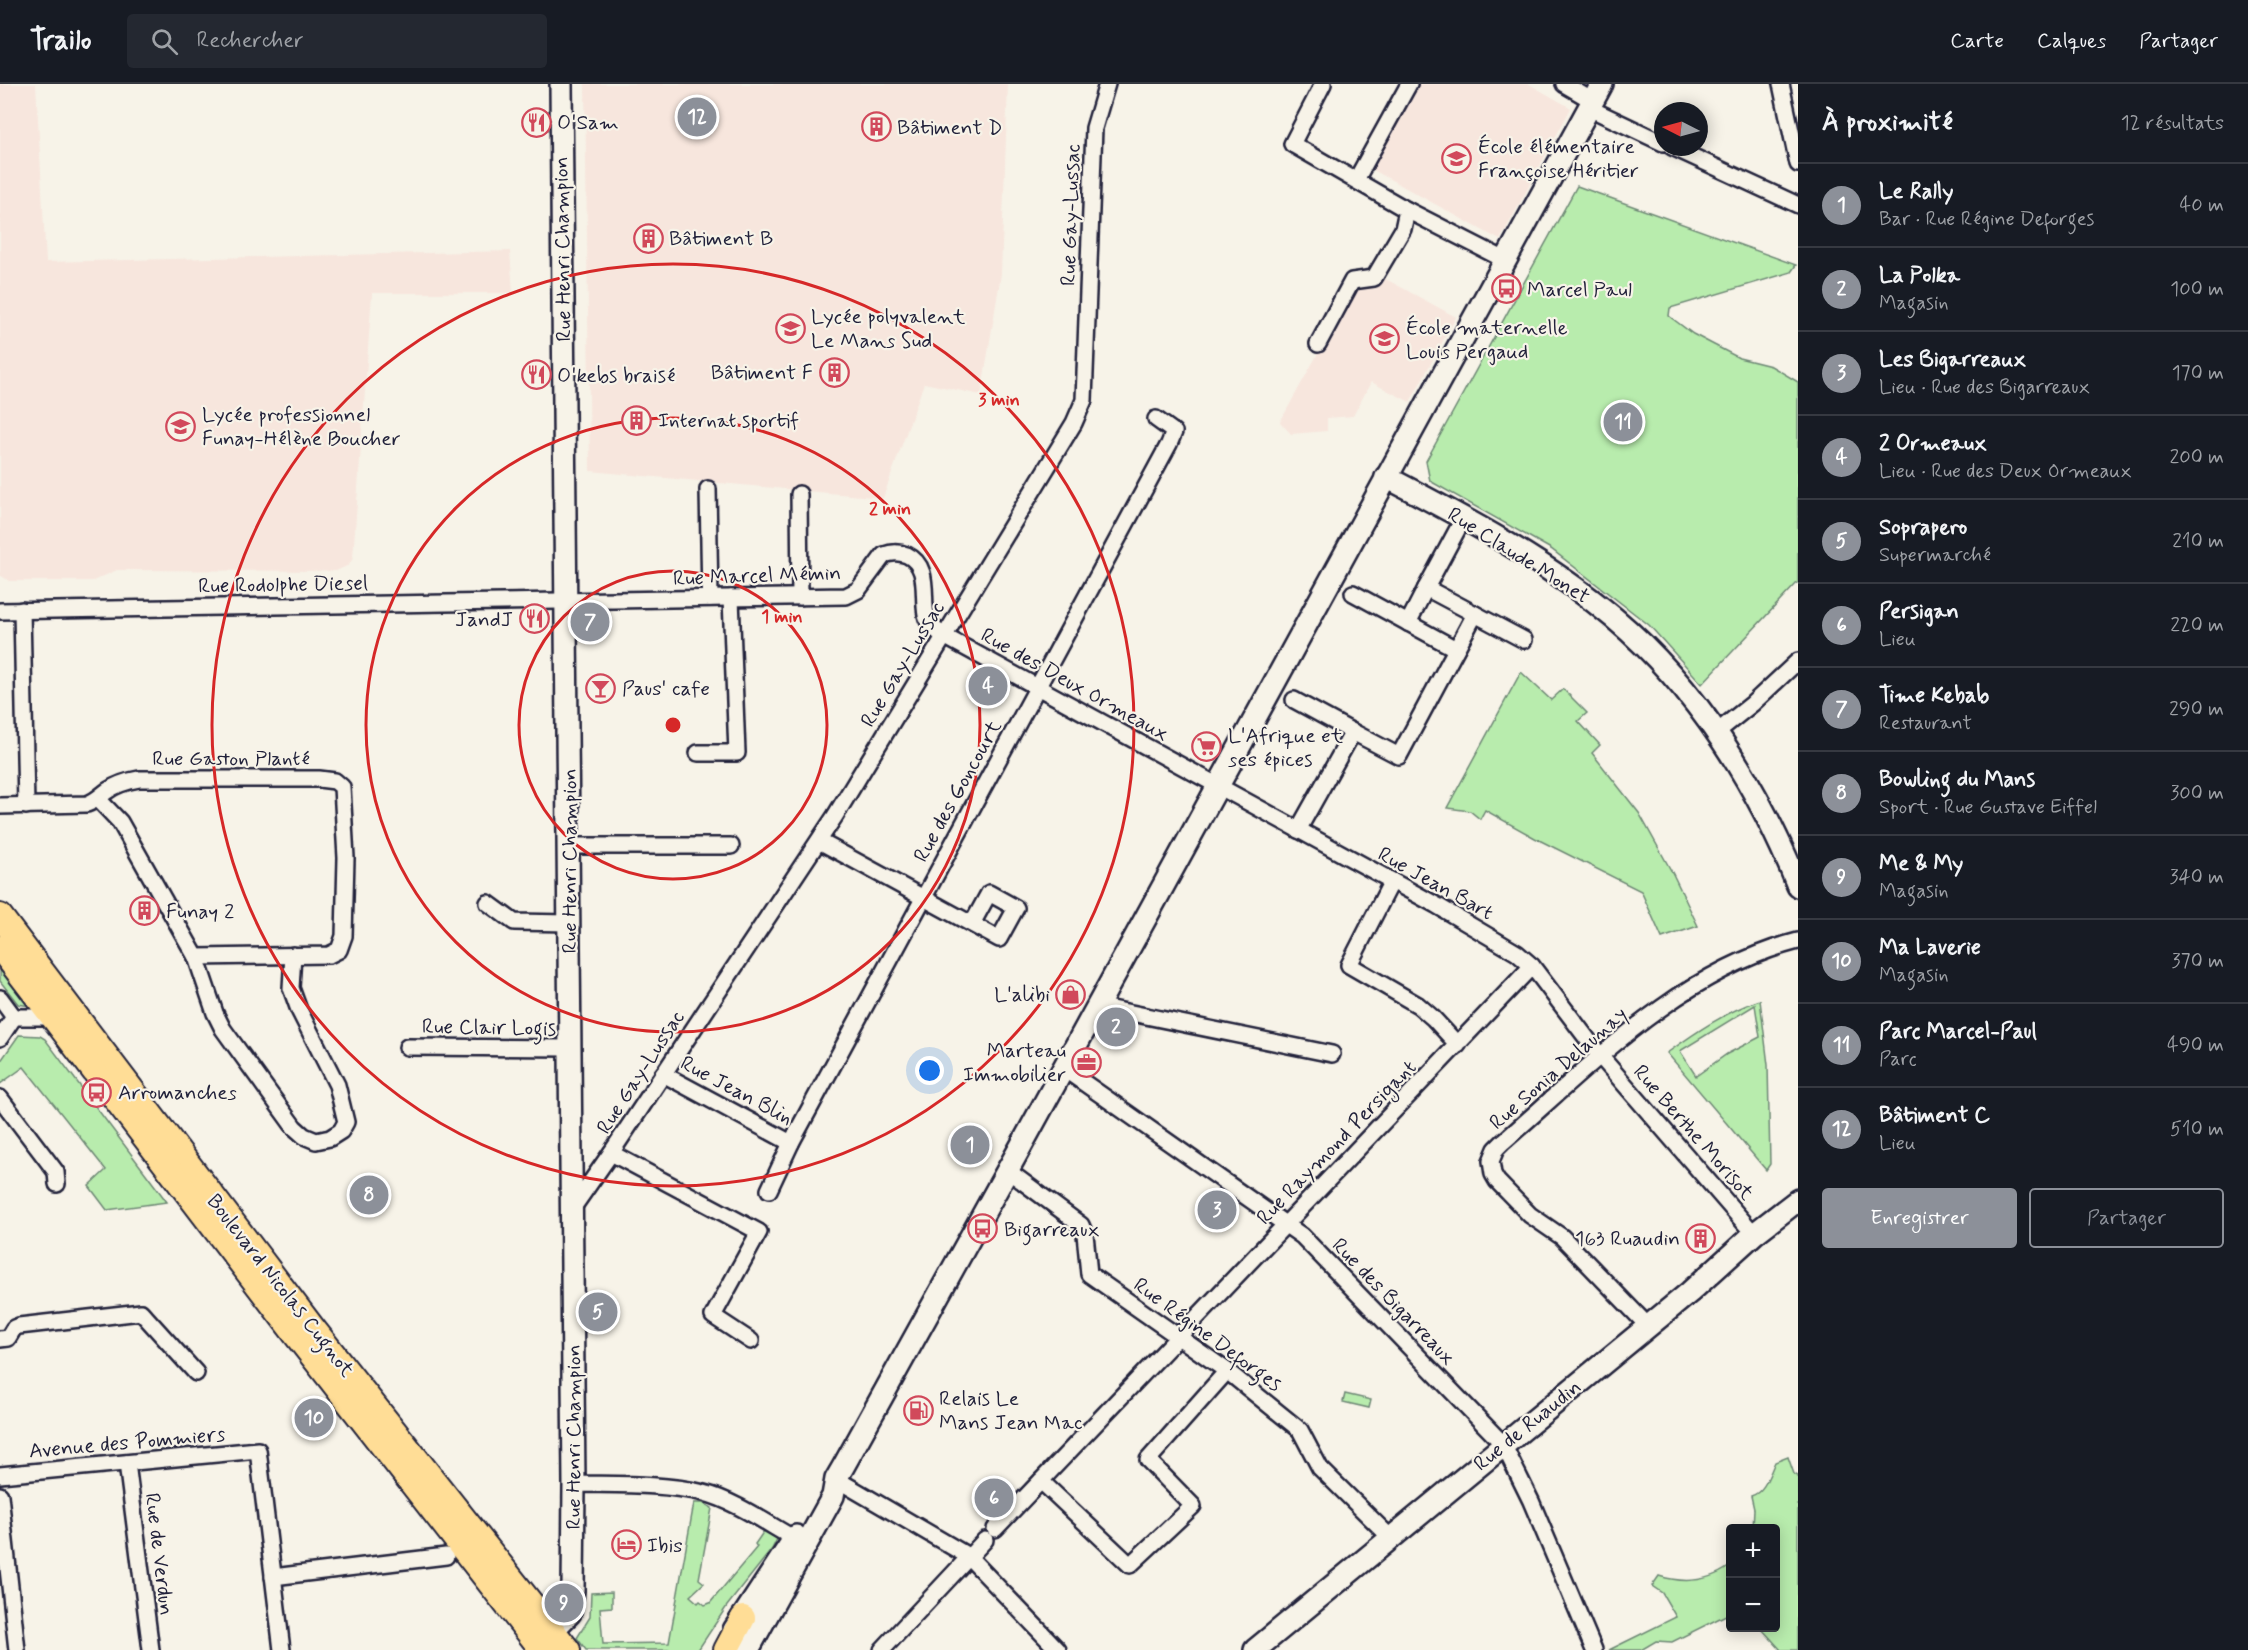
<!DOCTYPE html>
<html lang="fr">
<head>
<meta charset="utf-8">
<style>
  :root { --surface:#171b24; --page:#242831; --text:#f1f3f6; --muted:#9ea1a6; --line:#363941; --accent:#8c9099 }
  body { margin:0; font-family:Mynerve,sans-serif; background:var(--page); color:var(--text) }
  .controls { position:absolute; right:18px; bottom:18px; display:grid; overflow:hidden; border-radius:6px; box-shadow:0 3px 15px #0003 }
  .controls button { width:54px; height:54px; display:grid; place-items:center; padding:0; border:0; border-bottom:2px solid var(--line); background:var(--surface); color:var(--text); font:30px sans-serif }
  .compass { position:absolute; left:1654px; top:18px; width:54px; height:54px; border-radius:50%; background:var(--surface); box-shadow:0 3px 15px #0003; rotate:276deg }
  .you { position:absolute; left:930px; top:987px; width:21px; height:21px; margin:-15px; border:4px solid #fff; border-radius:50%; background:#1a73e8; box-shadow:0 0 0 9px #1a73e833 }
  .badge { display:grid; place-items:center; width:39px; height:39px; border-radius:50%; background:var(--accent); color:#fff; font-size:20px; font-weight:700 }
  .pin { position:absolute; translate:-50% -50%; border:3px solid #fff; box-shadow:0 2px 6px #0006 }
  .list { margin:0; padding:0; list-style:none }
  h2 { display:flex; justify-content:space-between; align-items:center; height:78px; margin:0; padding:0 24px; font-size:26px }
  h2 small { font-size:20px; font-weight:400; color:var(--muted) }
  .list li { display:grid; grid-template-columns:39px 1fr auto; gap:18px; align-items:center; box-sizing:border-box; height:84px; padding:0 24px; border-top:2px solid var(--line) }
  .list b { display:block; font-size:22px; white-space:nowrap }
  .list p { margin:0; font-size:20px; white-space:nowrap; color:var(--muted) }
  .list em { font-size:20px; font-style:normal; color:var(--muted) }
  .actions { display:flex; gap:12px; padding:18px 24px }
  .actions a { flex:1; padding:14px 0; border:2px solid var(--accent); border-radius:6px; text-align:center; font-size:21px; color:var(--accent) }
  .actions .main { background:var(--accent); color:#fff }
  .icon { flex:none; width:33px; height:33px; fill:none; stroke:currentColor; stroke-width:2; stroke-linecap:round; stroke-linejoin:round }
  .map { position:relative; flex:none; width:1798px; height:1566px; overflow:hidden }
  header { display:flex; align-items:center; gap:36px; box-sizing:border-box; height:84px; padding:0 30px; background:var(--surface); border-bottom:2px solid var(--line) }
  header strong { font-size:28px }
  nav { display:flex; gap:33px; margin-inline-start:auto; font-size:21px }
  .search { width:420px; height:54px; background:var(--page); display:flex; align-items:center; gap:15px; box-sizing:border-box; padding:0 21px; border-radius:6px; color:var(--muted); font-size:22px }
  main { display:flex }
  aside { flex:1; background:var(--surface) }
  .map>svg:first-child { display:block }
  .built { fill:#f7e6dd }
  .green { fill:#b8ecad; stroke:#6d8774; stroke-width:1.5; fill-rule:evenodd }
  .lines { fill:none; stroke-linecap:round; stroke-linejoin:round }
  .street-casing { stroke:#22223b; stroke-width:20 }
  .secondary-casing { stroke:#22223b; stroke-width:26 }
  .primary-casing { stroke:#22223b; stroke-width:28 }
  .street { stroke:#f7f3e8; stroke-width:15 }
  .secondary { stroke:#f7f3e8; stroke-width:21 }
  .primary { stroke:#ffdd96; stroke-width:24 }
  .ring { fill:none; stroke:#d62828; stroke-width:3 }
  .labels { text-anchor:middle; stroke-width:4.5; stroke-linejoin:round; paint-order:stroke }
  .poi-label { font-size:21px; fill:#22223b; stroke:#f7f3e8; text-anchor:start }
  .street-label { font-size:21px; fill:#22223b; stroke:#f7f3e8 }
  .centre { fill:#d62828; stroke:#f7f3e8; stroke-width:3 }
  .ring-label { font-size:18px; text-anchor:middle; font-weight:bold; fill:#d62828; stroke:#f7f3e8; stroke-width:4.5; stroke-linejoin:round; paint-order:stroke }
</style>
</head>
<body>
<header>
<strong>Trailo</strong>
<div class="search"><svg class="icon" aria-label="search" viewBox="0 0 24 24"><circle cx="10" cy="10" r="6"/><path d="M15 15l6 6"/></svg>Rechercher</div>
<nav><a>Carte</a><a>Calques</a><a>Partager</a></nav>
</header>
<main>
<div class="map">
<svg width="1798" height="1566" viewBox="0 0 1798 1566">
  <rect width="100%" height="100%" fill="#f7f3e8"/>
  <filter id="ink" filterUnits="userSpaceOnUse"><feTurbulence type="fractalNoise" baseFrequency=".0167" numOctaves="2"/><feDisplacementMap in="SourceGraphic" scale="12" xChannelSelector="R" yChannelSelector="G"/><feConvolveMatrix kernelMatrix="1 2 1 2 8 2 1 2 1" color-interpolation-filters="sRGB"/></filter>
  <g filter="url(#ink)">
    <g class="built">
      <polygon points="0,0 36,0 46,178 510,167 513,209 372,209 353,474 349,481 336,487 117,486 93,497 9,497 0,491"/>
      <polygon points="585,0 1008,0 1001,190 981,311 924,299 883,414 590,387"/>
      <polygon points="1411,0 1529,0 1571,24 1500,156 1366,82"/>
      <polygon points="1382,193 1456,233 1410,318 1371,298 1353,332 1327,334 1327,347 1291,350 1280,338 1356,201 1363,199 1375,205"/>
    </g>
    <g class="green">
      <polygon points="1577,102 1796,181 1791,188 1670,224 1669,232 1693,250 1714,261 1739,274 1771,282 1798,298 1798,498 1702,600 1649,541 1551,465 1430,397 1426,377"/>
      <polygon points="1521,588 1551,616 1563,605 1587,629 1578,637 1600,661 1592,669 1639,729 1673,790 1698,842 1662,854 1641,807 1535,754 1485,726 1480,735 1470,727 1447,724"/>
      <polygon points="0,876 35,923 18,920 0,897"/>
      <path d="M1760 916 1768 981 1770 1080 1766 1086 1667 969C1696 948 1725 928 1760 916ZM1755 921 1760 953 1727 970 1696 992 1680 967Z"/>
      <polygon points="19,951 40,952 45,955 167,1118 107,1126 89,1102 106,1086 24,983 0,1000 0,978"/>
      <polygon points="1345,1310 1371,1316 1369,1324 1343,1318"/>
      <path d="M1788 1373 1794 1390 1798 1392V1566H1781L1761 1544H1776V1444H1753L1754 1425 1751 1412C1765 1408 1769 1391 1775 1378Z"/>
      <polygon points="694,1419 703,1419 712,1424 699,1495 704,1499 690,1512 698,1519 700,1517 705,1521 710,1519 757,1463 755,1460 766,1444 779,1451 772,1465 727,1522 698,1566 586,1566 577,1554 590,1533 591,1509 612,1508 612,1523 600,1524 603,1560 669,1559"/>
      <path d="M1730 1482V1529L1672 1558 1656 1557 1641 1566H1609L1676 1533 1662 1509 1652 1502 1659 1492C1685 1500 1708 1498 1730 1482Z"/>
    </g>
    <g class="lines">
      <defs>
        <g id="street">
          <polyline points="1564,0 1593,17"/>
          <polyline points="1781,0 1798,80"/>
          <polyline points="1589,24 1663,59"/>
          <polyline points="1672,63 1798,121"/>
          <polyline points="1356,96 1409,0"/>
          <polyline points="1407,126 1505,176"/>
          <polyline points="1318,260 1352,197 1374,194 1403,145 1407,126 1292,60 1323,0"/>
          <polyline points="708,405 710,514"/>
          <polyline points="799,410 800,513"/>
          <polyline points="1353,509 1456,565"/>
          <polyline points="22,526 26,722"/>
          <path d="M0 527 846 512 858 506 884 471C892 468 899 468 907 471 930 482 922 510 926 531 928 541 936 546 944 552L1436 821 1517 869 1532 882 1601 973 1754 1150"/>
          <polyline points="1475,530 1524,556"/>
          <polyline points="1408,539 1426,504"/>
          <polyline points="1294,616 1353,648"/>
          <polyline points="1717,648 1752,620 1798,577"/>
          <polyline points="698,669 737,669 731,514"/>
          <path d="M0 722 87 720C96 717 99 713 107 707 117 700 127 697 139 695H319L335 697 342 703 346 774 344 852 339 866 329 871 196 873 120 738 99 716"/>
          <polyline points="1298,746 1353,648 1399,672 1475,530 1426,504 1463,435"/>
          <polyline points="819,757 999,855 1016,824 989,809 972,840"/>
          <polyline points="569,762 731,762"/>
          <polyline points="1392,797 1349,881 1418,921 1433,934 1458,961"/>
          <polyline points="488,819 514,838 569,839"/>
          <polyline points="196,873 215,929 223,945 294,1043 304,1052 316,1057 330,1054 341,1047 346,1038 337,1001 299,926 291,904 293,871"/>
          <polyline points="0,914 14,933"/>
          <polyline points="1097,922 1332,970"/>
          <polyline points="14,933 52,933"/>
          <polyline points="0,954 14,933"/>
          <polyline points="407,963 570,964"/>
          <polyline points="1063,984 1302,1152 1503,1360 1531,1417 1594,1566"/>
          <polyline points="663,990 791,1059"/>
          <polyline points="0,1014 56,1088 57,1100"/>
          <polyline points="611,1069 759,1148 713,1232 751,1257"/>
          <polyline points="1007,1086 1081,1141 1085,1150 1089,1190 1227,1287 1300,1346 1320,1384 1391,1454"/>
          <polyline points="769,1106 791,1059 1169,360 1174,348 1156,335"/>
          <polyline points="572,1125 611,1069 835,732 1074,339 1084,316 1094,44 1107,0"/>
          <path d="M1647 1241 1562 1153 1530 1131 1497 1097 1493 1090 1491 1077 1496 1065 1503 1058C1591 981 1681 887 1798 857"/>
          <polyline points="0,1255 8,1254 14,1244 19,1242 141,1228 196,1289"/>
          <polyline points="127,1379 151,1566"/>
          <polyline points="0,1391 258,1366 282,1566"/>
          <polyline points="836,1395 968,1472 1058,1566"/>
          <polyline points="1041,1397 1130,1481 1193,1422 1148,1376 1227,1287"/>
          <path d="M574 1400C617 1401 662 1399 704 1409 733 1416 768 1440 795 1455"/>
          <polyline points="0,1411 17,1566"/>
          <polyline points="995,1445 1532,882"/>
          <polyline points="273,1493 446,1472"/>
          <polyline points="882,1566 985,1456"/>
        </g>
        <g id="secondary">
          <path d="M1386 393C1465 434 1546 477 1614 534 1697 604 1758 702 1798 802"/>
          <polyline points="734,1546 796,1452"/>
          <polyline points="552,1547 570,1529 573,1507 574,1400 561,0"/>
          <polyline points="748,1566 833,1412 836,1395 843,1383 1021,1062 1602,0"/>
          <polyline points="1255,1566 1690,1208 1754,1150 1798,1116"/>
        </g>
        <g id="primary">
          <polyline points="0,832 312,1243 568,1566"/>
          <polyline points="0,864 299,1255 542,1566"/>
          <polyline points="726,1566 743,1534"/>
        </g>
      </defs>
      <use href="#street" class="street-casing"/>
      <use href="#secondary" class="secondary-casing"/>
      <use href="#primary" class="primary-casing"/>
      <use href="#street" class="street"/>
      <use href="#secondary" class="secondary"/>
      <use href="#primary" class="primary"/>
    </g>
  </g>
  <g class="ring">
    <circle cx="673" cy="641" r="154"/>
    <circle cx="673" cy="641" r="307"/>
    <circle cx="673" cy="641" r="461"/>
  </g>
  <defs>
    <symbol id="restaurant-ring" viewBox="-11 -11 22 22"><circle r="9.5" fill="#f7f3e8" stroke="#d1495b" stroke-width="1.5"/><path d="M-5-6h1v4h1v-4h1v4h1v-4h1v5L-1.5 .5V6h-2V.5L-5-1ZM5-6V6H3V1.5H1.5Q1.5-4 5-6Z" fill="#d1495b"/></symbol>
    <symbol id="building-ring" viewBox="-11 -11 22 22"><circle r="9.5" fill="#f7f3e8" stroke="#d1495b" stroke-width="1.5"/><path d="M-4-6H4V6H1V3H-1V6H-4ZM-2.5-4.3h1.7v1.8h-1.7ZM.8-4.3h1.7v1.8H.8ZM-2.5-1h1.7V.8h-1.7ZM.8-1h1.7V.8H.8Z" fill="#d1495b"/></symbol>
    <symbol id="school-ring" viewBox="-11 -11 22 22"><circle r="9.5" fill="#f7f3e8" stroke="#d1495b" stroke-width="1.5"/><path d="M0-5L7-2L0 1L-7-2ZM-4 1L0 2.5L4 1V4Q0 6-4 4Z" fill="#d1495b"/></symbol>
    <symbol id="bus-ring" viewBox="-11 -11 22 22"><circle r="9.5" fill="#f7f3e8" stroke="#d1495b" stroke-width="1.5"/><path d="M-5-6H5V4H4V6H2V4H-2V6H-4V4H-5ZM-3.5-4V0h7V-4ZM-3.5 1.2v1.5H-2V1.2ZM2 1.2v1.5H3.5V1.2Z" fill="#d1495b"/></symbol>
    <symbol id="bar-ring" viewBox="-11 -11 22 22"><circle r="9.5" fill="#f7f3e8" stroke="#d1495b" stroke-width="1.5"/><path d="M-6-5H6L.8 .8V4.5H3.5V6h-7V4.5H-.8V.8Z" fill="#d1495b"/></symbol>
    <symbol id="supermarket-ring" viewBox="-11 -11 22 22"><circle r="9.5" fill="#f7f3e8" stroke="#d1495b" stroke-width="1.5"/><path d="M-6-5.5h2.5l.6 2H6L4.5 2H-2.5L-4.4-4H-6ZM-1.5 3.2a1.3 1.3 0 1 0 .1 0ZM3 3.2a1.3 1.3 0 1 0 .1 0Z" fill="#d1495b"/></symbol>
    <symbol id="shop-ring" viewBox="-11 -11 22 22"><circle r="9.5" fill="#f7f3e8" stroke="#d1495b" stroke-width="1.5"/><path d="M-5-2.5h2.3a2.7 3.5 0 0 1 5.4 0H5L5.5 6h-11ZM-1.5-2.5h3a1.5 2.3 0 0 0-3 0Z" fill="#d1495b"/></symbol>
    <symbol id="office-ring" viewBox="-11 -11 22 22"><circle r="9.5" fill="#f7f3e8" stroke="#d1495b" stroke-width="1.5"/><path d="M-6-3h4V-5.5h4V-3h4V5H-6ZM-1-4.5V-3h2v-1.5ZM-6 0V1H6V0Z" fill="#d1495b"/></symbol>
    <symbol id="fuel-ring" viewBox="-11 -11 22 22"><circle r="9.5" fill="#f7f3e8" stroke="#d1495b" stroke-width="1.5"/><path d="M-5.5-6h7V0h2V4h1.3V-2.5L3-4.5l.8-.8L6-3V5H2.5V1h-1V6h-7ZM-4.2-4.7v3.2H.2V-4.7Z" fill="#d1495b"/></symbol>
    <symbol id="hotel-ring" viewBox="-11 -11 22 22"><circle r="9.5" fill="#f7f3e8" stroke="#d1495b" stroke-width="1.5"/><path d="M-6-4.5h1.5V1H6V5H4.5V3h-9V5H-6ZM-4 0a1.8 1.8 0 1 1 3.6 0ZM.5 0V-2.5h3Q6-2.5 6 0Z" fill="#d1495b"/></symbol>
  </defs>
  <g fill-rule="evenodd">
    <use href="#restaurant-ring" x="520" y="22" width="33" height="33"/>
    <use href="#building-ring" x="860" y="26" width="33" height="33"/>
    <use href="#school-ring" x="1440" y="58" width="33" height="33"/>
    <use href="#building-ring" x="632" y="138" width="33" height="33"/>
    <use href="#bus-ring" x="1490" y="188" width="33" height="33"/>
    <use href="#school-ring" x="774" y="228" width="33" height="33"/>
    <use href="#school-ring" x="1368" y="238" width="33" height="33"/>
    <use href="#building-ring" x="818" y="272" width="33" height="33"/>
    <use href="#restaurant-ring" x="520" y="274" width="33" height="33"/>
    <use href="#building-ring" x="620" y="320" width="33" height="33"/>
    <use href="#school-ring" x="164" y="326" width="33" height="33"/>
    <use href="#restaurant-ring" x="518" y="518" width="33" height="33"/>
    <use href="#bar-ring" x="584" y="588" width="33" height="33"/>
    <use href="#supermarket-ring" x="1190" y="646" width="33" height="33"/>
    <use href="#building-ring" x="128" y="810" width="33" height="33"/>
    <use href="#shop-ring" x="1054" y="894" width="33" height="33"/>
    <use href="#office-ring" x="1070" y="962" width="33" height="33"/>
    <use href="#bus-ring" x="80" y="992" width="33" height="33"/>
    <use href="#bus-ring" x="966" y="1128" width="33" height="33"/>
    <use href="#building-ring" x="1684" y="1138" width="33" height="33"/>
    <use href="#fuel-ring" x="902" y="1310" width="33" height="33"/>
    <use href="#hotel-ring" x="610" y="1444" width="33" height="33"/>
  </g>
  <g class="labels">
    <g class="poi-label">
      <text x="557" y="45">O'Sam</text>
      <text x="897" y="50">Bâtiment D</text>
      <text x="1478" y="69">École élémentaire<tspan x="1478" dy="24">Françoise Héritier</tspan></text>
      <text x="669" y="161">Bâtiment B</text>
      <text x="1527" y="212">Marcel Paul</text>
      <text x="811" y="239">Lycée polyvalent<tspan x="811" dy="24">Le Mans Sud</tspan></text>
      <text x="1406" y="250">École maternelle<tspan x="1406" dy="24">Louis Pergaud</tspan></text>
      <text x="813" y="295" text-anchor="end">Bâtiment F</text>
      <text x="557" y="298">O'kebs braisé</text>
      <text x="202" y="337">Lycée professionnel<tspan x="202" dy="24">Funay-Hélène Boucher</tspan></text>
      <text x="658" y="343">Internat sportif</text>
      <text x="513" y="542" text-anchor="end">JandJ</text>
      <text x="622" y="611">Paus' cafe</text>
      <text x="1228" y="658">L'Afrique et<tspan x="1228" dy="24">ses épices</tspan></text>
      <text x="166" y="834">Funay 2</text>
      <text x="1050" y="917" text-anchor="end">L'alibi</text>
      <text x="1066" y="973" text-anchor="end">Marteau<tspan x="1066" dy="24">Immobilier</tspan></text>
      <text x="118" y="1015">Arromanches</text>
      <text x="1004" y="1152">Bigarreaux</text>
      <text x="1680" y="1161" text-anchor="end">163 Ruaudin</text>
      <text x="939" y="1321">Relais Le<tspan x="939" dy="24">Mans Jean Mac</tspan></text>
      <text x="647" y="1468">Ibis</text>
    </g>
    <g class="street-label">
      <text transform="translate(1070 131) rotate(-88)" y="7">Rue Gay-Lussac</text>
      <text transform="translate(562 165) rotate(-91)" y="7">Rue Henri Champion</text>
      <text transform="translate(1519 471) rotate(32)" y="7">Rue Claude Monet</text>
      <text transform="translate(757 491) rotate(-2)" y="7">Rue Marcel Mémin</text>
      <text transform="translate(283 500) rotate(-1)" y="7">Rue Rodolphe Diesel</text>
      <text transform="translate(902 580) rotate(-59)" y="7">Rue Gay-Lussac</text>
      <text transform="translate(1075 600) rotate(29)" y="7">Rue des Deux Ormeaux</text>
      <text x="231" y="681">Rue Gaston Planté</text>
      <text transform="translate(957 707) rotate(-61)" y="7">Rue des Goncourt</text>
      <text transform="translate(569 777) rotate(-90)" y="7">Rue Henri Champion</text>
      <text transform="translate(1436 799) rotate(29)" y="7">Rue Jean Bart</text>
      <text transform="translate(489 943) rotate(1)" y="7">Rue Clair Logis</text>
      <text transform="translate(1558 984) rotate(-41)" y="7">Rue Sonia Delaunay</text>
      <text transform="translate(640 988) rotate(-57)" y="7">Rue Gay-Lussac</text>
      <text transform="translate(737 1006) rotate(28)" y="7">Rue Jean Blin</text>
      <text transform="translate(1694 1048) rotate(49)" y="7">Rue Berthe Morisot</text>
      <text transform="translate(1336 1058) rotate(-46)" y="7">Rue Raymond Persigant</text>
      <text transform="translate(281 1201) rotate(52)" y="7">Boulevard Nicolas Cugnot</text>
      <text transform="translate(1394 1217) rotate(46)" y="7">Rue des Bigarreaux</text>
      <text transform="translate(1208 1250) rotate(36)" y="7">Rue Régine Deforges</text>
      <text transform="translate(1527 1341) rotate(-39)" y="7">Rue de Ruaudin</text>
      <text transform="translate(573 1353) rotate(-90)" y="7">Rue Henri Champion</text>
      <text transform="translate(127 1358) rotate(-5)" y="7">Avenue des Pommiers</text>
      <text transform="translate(160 1470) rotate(83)" y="7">Rue de Verdun</text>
    </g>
  </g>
  <circle cx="673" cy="641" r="9" class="centre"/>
  <g class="ring-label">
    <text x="999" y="321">3 min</text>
    <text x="890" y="430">2 min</text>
    <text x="782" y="538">1 min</text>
  </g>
</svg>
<div class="controls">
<button>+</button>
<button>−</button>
</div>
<svg class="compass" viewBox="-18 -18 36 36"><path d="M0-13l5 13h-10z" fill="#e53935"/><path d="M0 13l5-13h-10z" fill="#9ea1a6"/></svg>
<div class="you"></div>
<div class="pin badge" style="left:970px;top:1061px">1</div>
<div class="pin badge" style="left:1116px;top:943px">2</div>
<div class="pin badge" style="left:1217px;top:1126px">3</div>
<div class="pin badge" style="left:988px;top:602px">4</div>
<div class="pin badge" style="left:598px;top:1228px">5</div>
<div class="pin badge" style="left:994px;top:1414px">6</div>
<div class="pin badge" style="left:590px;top:538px">7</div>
<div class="pin badge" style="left:369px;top:1111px">8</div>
<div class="pin badge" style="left:564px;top:1519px">9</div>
<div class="pin badge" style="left:314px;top:1334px">10</div>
<div class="pin badge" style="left:1623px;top:338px">11</div>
<div class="pin badge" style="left:697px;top:33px">12</div>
</div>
<aside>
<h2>À proximité<small>12 résultats</small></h2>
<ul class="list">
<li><span class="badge">1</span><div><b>Le Rally</b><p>Bar · Rue Régine Deforges</p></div><em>40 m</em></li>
<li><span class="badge">2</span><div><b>La Polka</b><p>Magasin</p></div><em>100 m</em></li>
<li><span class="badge">3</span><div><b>Les Bigarreaux</b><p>Lieu · Rue des Bigarreaux</p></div><em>170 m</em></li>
<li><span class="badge">4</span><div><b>2 Ormeaux</b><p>Lieu · Rue des Deux Ormeaux</p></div><em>200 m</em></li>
<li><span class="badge">5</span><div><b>Soprapero</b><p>Supermarché</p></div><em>210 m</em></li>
<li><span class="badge">6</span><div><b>Persigan</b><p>Lieu</p></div><em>220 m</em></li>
<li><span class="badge">7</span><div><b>Time Kebab</b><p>Restaurant</p></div><em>290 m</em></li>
<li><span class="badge">8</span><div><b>Bowling du Mans</b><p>Sport · Rue Gustave Eiffel</p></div><em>300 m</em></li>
<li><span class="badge">9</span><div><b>Me &amp; My</b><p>Magasin</p></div><em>340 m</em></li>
<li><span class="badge">10</span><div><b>Ma Laverie</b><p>Magasin</p></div><em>370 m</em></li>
<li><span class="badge">11</span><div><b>Parc Marcel-Paul</b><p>Parc</p></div><em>490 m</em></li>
<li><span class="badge">12</span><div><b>Bâtiment C</b><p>Lieu</p></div><em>510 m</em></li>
</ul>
<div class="actions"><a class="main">Enregistrer</a><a>Partager</a></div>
</aside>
</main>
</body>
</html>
